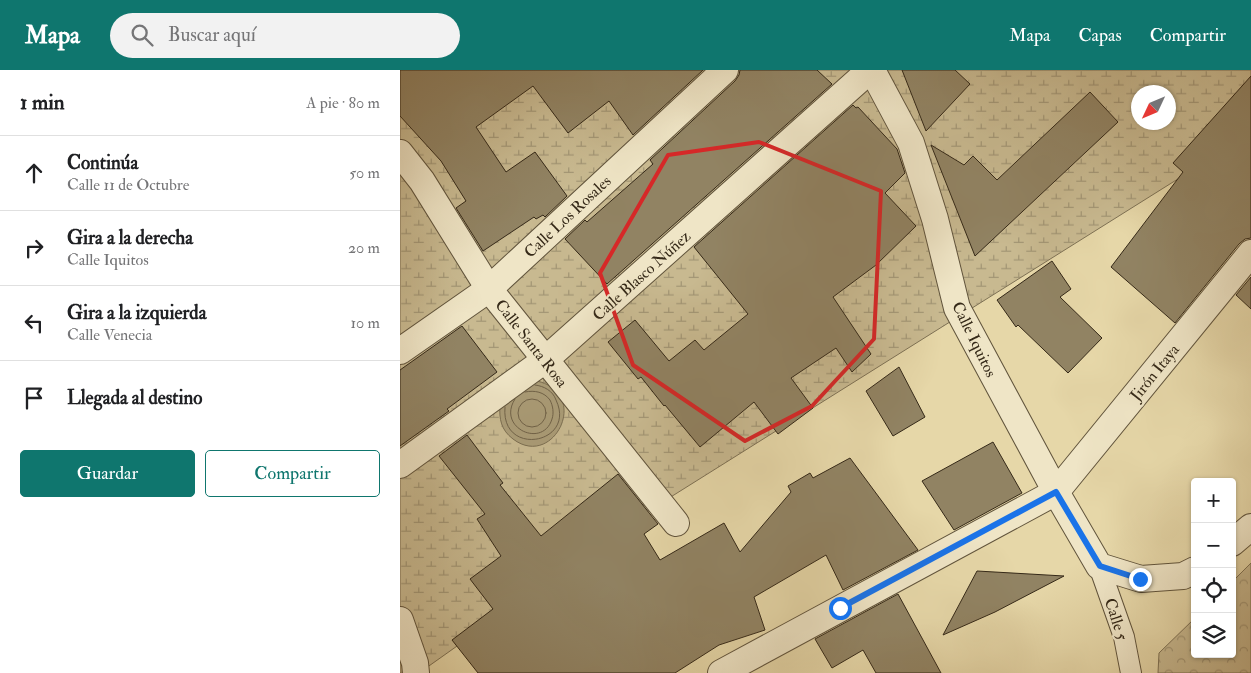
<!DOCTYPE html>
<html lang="es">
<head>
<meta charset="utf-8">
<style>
  :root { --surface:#fff; --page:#f2f2f2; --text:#202124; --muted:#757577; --line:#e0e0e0; --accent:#0f766e }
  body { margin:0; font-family:"IM FELL Double Pica",serif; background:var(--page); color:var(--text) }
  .controls { position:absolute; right:15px; bottom:15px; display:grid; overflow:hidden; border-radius:5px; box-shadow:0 1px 4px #0004 }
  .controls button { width:45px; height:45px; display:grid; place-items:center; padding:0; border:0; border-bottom:1px solid var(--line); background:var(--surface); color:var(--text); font:25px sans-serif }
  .compass { position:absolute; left:731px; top:15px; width:45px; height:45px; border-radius:50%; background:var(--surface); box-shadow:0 1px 4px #0004; rotate:226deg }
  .stop { position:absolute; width:15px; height:15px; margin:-11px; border:4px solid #1a73e8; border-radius:50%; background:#fff }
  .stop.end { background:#1a73e8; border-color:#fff; box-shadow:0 1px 5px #0008 }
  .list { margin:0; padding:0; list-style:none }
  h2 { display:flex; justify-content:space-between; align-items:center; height:65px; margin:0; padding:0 20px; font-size:21px }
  h2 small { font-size:16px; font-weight:400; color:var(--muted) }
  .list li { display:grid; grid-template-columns:32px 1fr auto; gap:15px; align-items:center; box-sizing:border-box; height:75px; padding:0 20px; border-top:1px solid var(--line) }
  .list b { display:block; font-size:19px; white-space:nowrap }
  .list p { margin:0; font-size:16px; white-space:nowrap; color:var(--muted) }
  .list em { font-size:16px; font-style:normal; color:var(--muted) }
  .actions { display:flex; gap:10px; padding:15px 20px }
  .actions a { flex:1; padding:11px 0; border:1px solid var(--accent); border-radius:5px; text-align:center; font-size:18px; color:var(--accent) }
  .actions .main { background:var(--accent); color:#fff }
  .icon { flex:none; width:28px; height:28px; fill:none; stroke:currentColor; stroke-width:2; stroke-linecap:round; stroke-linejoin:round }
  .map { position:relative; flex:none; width:851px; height:603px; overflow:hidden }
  header { display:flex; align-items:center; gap:30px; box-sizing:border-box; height:70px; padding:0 25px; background:var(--accent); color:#fff }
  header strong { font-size:24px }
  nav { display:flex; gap:28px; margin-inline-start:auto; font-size:18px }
  .search { width:350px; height:45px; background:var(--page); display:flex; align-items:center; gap:12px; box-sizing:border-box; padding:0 18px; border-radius:28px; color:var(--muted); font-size:19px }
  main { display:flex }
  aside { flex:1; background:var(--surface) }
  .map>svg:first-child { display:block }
  .forest { fill:url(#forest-crowns); stroke:#7e7154 }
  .wetland { fill:url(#wetland-marsh); stroke:#7e7154; fill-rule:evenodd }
  .water { fill:#aa9c77; stroke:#7b6e51 }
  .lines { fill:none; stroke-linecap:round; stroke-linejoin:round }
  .shore { stroke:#706248; stroke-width:1 }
  .building { fill:#918363; stroke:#352918 }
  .pedestrian-casing { stroke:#61543c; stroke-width:22 }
  .minor-casing { stroke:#61543c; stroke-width:28 }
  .pedestrian { stroke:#efe5c6; stroke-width:20 }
  .minor { stroke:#efe5c6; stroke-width:26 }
  .route { stroke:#1a73e8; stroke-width:6 }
  .marked { fill:none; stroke:#d62828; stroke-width:4; stroke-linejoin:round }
  .labels { text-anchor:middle; stroke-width:4.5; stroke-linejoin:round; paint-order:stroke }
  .street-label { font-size:16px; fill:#352918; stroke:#efe5c6 }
</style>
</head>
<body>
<header>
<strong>Mapa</strong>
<div class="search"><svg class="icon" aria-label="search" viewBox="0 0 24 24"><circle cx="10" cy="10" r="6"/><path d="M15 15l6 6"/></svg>Buscar aquí</div>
<nav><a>Mapa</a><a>Capas</a><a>Compartir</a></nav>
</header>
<main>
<aside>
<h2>1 min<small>A pie · 80 m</small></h2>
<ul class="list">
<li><svg class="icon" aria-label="ahead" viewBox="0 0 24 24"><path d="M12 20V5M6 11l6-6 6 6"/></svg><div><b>Continúa</b><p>Calle 11 de Octubre</p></div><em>50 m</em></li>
<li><svg class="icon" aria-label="right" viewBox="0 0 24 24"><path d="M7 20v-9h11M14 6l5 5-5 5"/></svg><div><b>Gira a la derecha</b><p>Calle Iquitos</p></div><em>20 m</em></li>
<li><svg class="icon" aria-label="left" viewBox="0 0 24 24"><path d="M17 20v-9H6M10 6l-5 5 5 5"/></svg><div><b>Gira a la izquierda</b><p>Calle Venecia</p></div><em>10 m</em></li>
<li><svg class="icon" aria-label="arrive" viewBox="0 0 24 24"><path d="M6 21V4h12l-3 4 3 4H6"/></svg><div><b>Llegada al destino</b></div></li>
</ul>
<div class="actions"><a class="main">Guardar</a><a>Compartir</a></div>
</aside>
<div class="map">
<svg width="851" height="603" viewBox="0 0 851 603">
  <defs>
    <pattern id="forest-crowns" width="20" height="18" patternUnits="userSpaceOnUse" patternTransform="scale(1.25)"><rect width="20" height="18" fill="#c8b990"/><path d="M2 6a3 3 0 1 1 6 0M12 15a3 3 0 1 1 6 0" fill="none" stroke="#a39675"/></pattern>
    <pattern id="wetland-marsh" width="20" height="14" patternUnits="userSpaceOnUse" patternTransform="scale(1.25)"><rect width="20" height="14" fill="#c8b990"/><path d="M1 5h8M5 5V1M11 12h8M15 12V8" fill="none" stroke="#a39675"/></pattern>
  </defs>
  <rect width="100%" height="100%" fill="#e6d7a8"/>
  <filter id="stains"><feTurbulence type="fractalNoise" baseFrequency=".004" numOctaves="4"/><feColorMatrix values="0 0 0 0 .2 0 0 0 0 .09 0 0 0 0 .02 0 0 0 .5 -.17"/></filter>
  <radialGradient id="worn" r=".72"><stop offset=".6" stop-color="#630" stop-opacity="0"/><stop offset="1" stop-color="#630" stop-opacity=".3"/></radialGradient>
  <polygon class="forest" points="851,493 851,603 758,603 759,583 795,548 795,584 832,584 832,512"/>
  <path class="wetland" d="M0 0H851V134L797 97 242 445 19 603H0ZM738 22H768V52H738Z"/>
  <path class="water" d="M131 310C194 318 155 401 113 369 101 360 99 349 100 335Z"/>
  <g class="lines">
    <g class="shore">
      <path d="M115 329C96 358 143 379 152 349 154 343 153 336 150 330 144 322 135 320 125 322"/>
      <circle cx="132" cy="343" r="14"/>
      <path d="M105 337C100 388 177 374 156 330 153 321 144 316 135 315"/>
    </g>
  </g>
  <g class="building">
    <polygon points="0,0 303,0 233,65 209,31 168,63 133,16 76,57 106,102 135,82 167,126 145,147 143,145 136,149 134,147 83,181 56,138 66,131 41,91 0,46"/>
    <polygon points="340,0 417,0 432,14 207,214 165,169 185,150 187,152 253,94 250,90 335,11 339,5"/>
    <polygon points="502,0 555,0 570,14 526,61"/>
    <polygon points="851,6 851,168 845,169 839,174 775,253 711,197 783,102 773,93"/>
    <polygon points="690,22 718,52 575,186 531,75 564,95 573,86 597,110"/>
    <polygon points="453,35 456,38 458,37 497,79 505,103 485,123 516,156 476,195 433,227 471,284 452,302 436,278 391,308 413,338 378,364 354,332 300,377 265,335 264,336 241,307 238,309 208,272 235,250 269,291 295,270 304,280 348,244 294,177"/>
    <polygon points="652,191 671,219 660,227 702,268 668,303 618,255 616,257 597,230"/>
    <polygon points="851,207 851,239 836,225"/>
    <polygon points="62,256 97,302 47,339 49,341 0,376 0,300"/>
    <polygon points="499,297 525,347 493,366 466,321"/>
    <polygon points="67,365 103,413 100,415 141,466 218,404 258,454 244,464 260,490 324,453 340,482 391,422 388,416 410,403 413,408 450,388 518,480 443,520 426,485 354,527 365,560 319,575 275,603 78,603 52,570 93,539 70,509 101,486 77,449 85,444 39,386"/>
    <polygon points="593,372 622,423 554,460 522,411"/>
    <polygon points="577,501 664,506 595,542 543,565"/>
    <polygon points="498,524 541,603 476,603 463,580 432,598 415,569"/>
  </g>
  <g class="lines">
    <defs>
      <polyline id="pedestrian" points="699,496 724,567 731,603"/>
      <g id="minor">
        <polyline points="472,0 511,73 535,149 557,238 656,422 699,496 741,509 783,506 795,500"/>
        <polyline points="0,83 22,111 89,219 276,453"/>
        <polyline points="0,281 89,219 325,0"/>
        <polyline points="0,395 145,290 470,0"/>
        <polyline points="832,473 851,457"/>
        <polyline points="0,550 15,593 16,603"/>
        <polyline points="321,603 656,422 851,183"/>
      </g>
    </defs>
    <use href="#pedestrian" class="pedestrian-casing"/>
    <use href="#minor" class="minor-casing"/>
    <use href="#pedestrian" class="pedestrian"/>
    <use href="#minor" class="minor"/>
  </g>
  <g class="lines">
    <polyline class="route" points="440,538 656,422 700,496 740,509"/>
  </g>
  <path class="marked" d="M359 72 481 121 474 269 412 336 345 371 233 295 200 203 268 85Z"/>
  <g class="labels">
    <g class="street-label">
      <text transform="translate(167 146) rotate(-43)" y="6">Calle Los Rosales</text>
      <text transform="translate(241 205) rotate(-42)" y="6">Calle Blasco Núñez</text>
      <text transform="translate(575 269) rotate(64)" y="6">Calle Iquitos</text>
      <text transform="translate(132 273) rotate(52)" y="6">Calle Santa Rosa</text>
      <text transform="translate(754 302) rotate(-51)" y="6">Jirón Itaya</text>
      <text transform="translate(717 549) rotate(72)" y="6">Calle 5</text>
    </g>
  </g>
  <rect width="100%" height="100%" filter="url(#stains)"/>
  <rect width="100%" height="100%" fill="url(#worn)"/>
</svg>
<div class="controls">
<button>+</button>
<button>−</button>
<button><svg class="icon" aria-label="locate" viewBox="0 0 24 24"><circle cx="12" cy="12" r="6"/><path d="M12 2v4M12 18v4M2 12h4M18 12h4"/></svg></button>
<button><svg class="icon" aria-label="layers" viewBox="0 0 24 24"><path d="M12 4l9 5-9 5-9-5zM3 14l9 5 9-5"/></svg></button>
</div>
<svg class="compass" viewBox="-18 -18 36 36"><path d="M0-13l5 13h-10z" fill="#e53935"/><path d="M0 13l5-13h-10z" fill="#757577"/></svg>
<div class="stop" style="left:440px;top:538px"></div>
<div class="stop end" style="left:740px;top:509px"></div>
</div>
</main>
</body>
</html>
